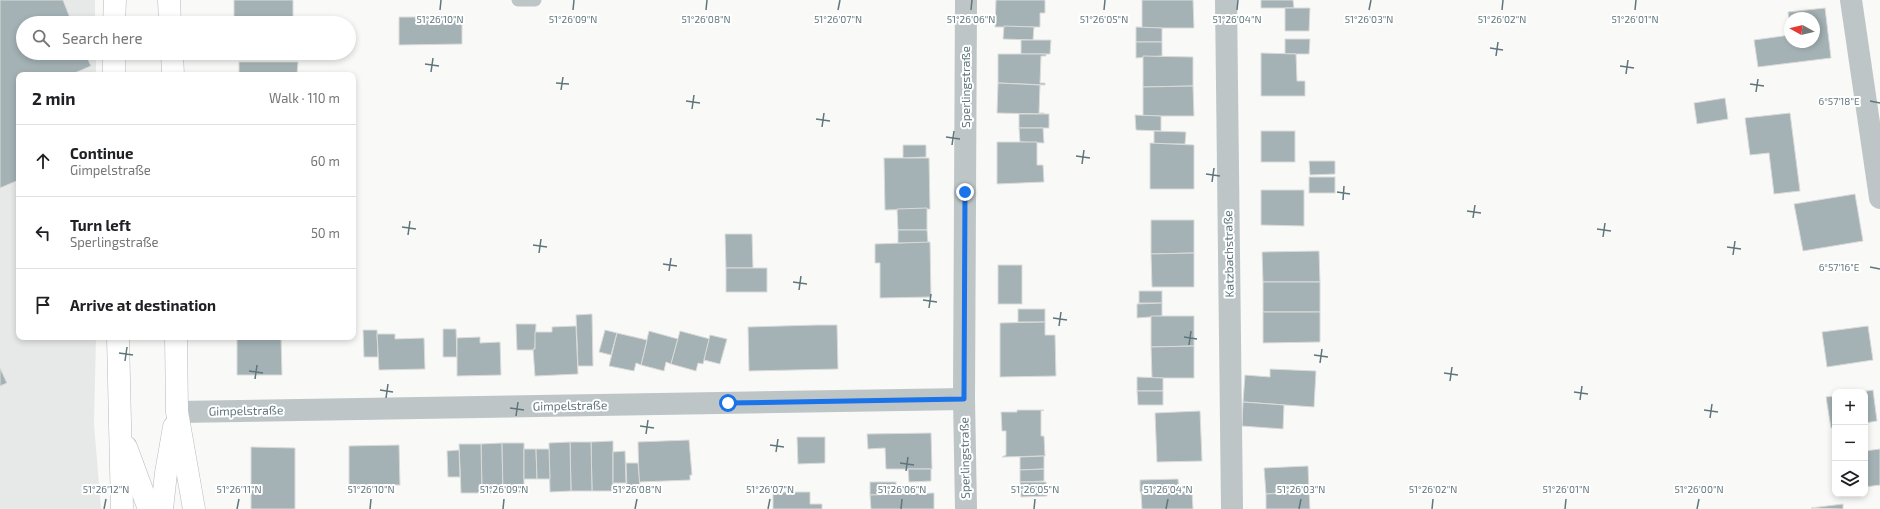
<!DOCTYPE html>
<html lang="en">
<head>
<meta charset="utf-8">
<style>
  :root { --surface:#fff; --page:#f6f6f6; --text:#202124; --muted:#757577; --line:#e0e0e0 }
  body { margin:0; font-family:"Exo 2",sans-serif; background:var(--page); color:var(--text) }
  .controls { position:absolute; right:12px; bottom:12px; display:grid; overflow:hidden; border-radius:8px; box-shadow:0 2px 6px #0003 }
  .controls button { width:36px; height:36px; display:grid; place-items:center; padding:0; border:0; border-bottom:1px solid var(--line); background:var(--surface); color:var(--text); font:20px sans-serif }
  .compass { position:absolute; left:1784px; top:12px; width:36px; height:36px; border-radius:50%; background:var(--surface); box-shadow:0 2px 6px #0003; rotate:278deg }
  .stop { position:absolute; width:12px; height:12px; margin:-9px; border:3px solid #1a73e8; border-radius:50%; background:#fff }
  .stop.end { background:#1a73e8; border-color:#fff; box-shadow:0 1px 4px #0008 }
  .list { margin:0; padding:0; list-style:none }
  h2 { display:flex; justify-content:space-between; align-items:center; height:52px; margin:0; padding:0 16px; font-size:17px }
  h2 small { font-size:13px; font-weight:400; color:var(--muted) }
  .list li { display:grid; grid-template-columns:26px 1fr auto; gap:12px; align-items:center; box-sizing:border-box; height:72px; padding:0 16px; border-top:1px solid var(--line) }
  .list b { display:block; font-size:15px; white-space:nowrap }
  .list p { margin:0; font-size:13px; white-space:nowrap; color:var(--muted) }
  .list em { font-size:13px; font-style:normal; color:var(--muted) }
  .icon { flex:none; width:22px; height:22px; fill:none; stroke:currentColor; stroke-width:2; stroke-linecap:round; stroke-linejoin:round }
  .map { position:relative; flex:none; width:1880px; height:509px; overflow:hidden }
  .search { position:absolute; background:var(--surface); box-shadow:0 2px 6px #0003; left:16px; top:16px; width:340px; height:44px; display:flex; align-items:center; gap:10px; box-sizing:border-box; padding:0 14px; border-radius:22px; color:var(--muted); font-size:15px }
  .panel { position:absolute; background:var(--surface); box-shadow:0 2px 6px #0003; left:16px; top:72px; width:340px; height:268px; border-radius:8px }
  .map>svg:first-child { display:block }
  .built { fill:#e7e9e8 }
  .building { fill:#a4b2b5; stroke:#dbdbd9 }
  .lines { fill:none; stroke-linecap:round; stroke-linejoin:round }
  .secondary-casing { stroke:#b2bbbe; stroke-width:23 }
  .lane { stroke:#bdc5c7; stroke-width:13 }
  .street { stroke:#bdc5c7; stroke-width:22 }
  .secondary { stroke:#fff; stroke-width:22 }
  .route { stroke:#1a73e8; stroke-width:5 }
  .ticks { fill:none; stroke:#5f767c; stroke-width:1.5 }
  .labels { text-anchor:middle; stroke-width:4; stroke-linejoin:round; paint-order:stroke }
  .street-label { font-size:12px; fill:#5f767c; stroke:#fff }
  .ticks-label { font-size:10px; text-anchor:middle; fill:#5f767c; stroke:#fff; stroke-width:4; stroke-linejoin:round; paint-order:stroke }
</style>
</head>
<body>
<div class="map">
<svg width="1880" height="509" viewBox="0 0 1880 509">
  <rect width="100%" height="100%" fill="#f9f9f7"/>
  <polygon class="built" points="0,0 95,0 95,23 23,23 23,53 96,53 96,75 19,75 19,337 96,337 94,424 101,509 0,509"/>
  <g class="building">
    <polygon points="0,0 63,0 72,23 23,23 23,53 85,53 91,66 70,75 19,75 19,180 0,188"/>
    <rect x="234" y="0" width="59" height="23"/>
    <polygon points="996,0 1045,0 1045,13 1040,13 1040,27 995,27"/>
    <polygon points="1142,0 1193,0 1194,28 1142,28"/>
    <polygon points="1261,0 1293,0 1294,8 1261,8"/>
    <polygon points="1285,8 1310,8 1309,31 1285,31"/>
    <polygon points="1825,8 1831,58 1758,67 1754,40 1790,35 1790,42 1814,42 1814,18 1790,18 1790,29 1788,12"/>
    <polygon points="399,17 462,17 462,44 399,45"/>
    <polygon points="1004,26 1034,27 1033,40 1003,39"/>
    <polygon points="1136,27 1162,28 1162,42 1136,42"/>
    <polygon points="1285,39 1310,39 1309,54 1285,54"/>
    <polygon points="1021,40 1051,40 1050,54 1021,54"/>
    <polygon points="1136,42 1162,42 1162,56 1136,58"/>
    <polygon points="1261,53 1296,54 1297,81 1305,81 1305,96 1261,96"/>
    <polygon points="998,54 1046,54 1046,56 1041,56 1040,83 1045,83 1045,85 998,83"/>
    <polygon points="1143,56 1193,57 1193,86 1143,87"/>
    <polygon points="239,62 298,62 297,75 239,75"/>
    <polygon points="998,83 1040,85 1039,113 1044,113 1045,114 997,113"/>
    <polygon points="1193,86 1194,116 1143,116 1143,87"/>
    <polygon points="1725,98 1728,119 1697,124 1694,103"/>
    <polygon points="1790,113 1800,191 1774,194 1769,153 1750,155 1745,118"/>
    <rect x="1019" y="114" width="30" height="14"/>
    <polygon points="1135,115 1161,116 1161,131 1136,130"/>
    <polygon points="1019,128 1043,128 1044,143 1020,142"/>
    <polygon points="1154,131 1186,132 1185,144 1154,144"/>
    <rect x="1261" y="131" width="34" height="31"/>
    <polygon points="997,142 1037,142 1037,165 1043,165 1044,182 997,184"/>
    <polygon points="1150,143 1194,145 1194,189 1150,189"/>
    <polygon points="903,145 926,145 926,157 903,158"/>
    <polygon points="884,158 929,158 930,209 885,210"/>
    <polygon points="1309,161 1335,161 1335,174 1310,175"/>
    <rect x="1309" y="177" width="26" height="16"/>
    <polygon points="1261,190 1304,190 1304,226 1261,225"/>
    <polygon points="1855,194 1863,241 1803,251 1794,204"/>
    <polygon points="927,208 927,230 898,230 897,209"/>
    <polygon points="1151,220 1194,220 1194,253 1151,254"/>
    <polygon points="898,230 927,230 928,243 898,243"/>
    <polygon points="725,234 752,234 753,268 726,268"/>
    <polygon points="930,242 931,297 880,298 880,263 875,263 875,244"/>
    <polygon points="1319,251 1320,282 1263,282 1262,252"/>
    <polygon points="1194,253 1194,287 1152,287 1151,254"/>
    <rect x="998" y="265" width="24" height="39"/>
    <rect x="726" y="268" width="41" height="24"/>
    <rect x="1263" y="282" width="57" height="30"/>
    <rect x="1139" y="291" width="23" height="12"/>
    <polygon points="1162,303 1162,316 1137,318 1137,304"/>
    <rect x="1018" y="309" width="27" height="13"/>
    <polygon points="1263,312 1320,312 1320,342 1263,343"/>
    <polygon points="592,314 593,366 578,366 576,315"/>
    <polygon points="1151,316 1194,316 1194,346 1151,347"/>
    <polygon points="1045,322 1045,335 1055,335 1056,376 1000,377 1000,323"/>
    <polygon points="516,324 536,324 535,349 533,350 517,350"/>
    <polygon points="817,325 837,325 838,369 749,371 748,327"/>
    <polygon points="576,326 578,374 535,376 533,349 535,349 535,332 552,332 552,327"/>
    <polygon points="1868,326 1873,360 1827,367 1822,332"/>
    <polygon points="443,329 456,329 457,357 443,357"/>
    <polygon points="363,330 377,330 378,357 364,357"/>
    <polygon points="605,330 617,333 611,355 599,352"/>
    <polygon points="649,331 678,339 671,364 666,362 664,371 641,365"/>
    <polygon points="680,331 710,339 703,364 698,363 696,371 671,364"/>
    <polygon points="617,333 647,340 641,365 636,363 634,371 609,366"/>
    <polygon points="377,334 395,334 395,339 424,338 425,369 379,370"/>
    <polygon points="710,335 727,339 720,364 704,360"/>
    <polygon points="237,337 281,337 282,375 237,375"/>
    <polygon points="480,337 480,343 500,342 501,375 457,376 457,338"/>
    <polygon points="1194,346 1194,378 1152,378 1151,347"/>
    <polygon points="0,368 7,383 0,386"/>
    <polygon points="1270,369 1316,371 1314,407 1243,402 1245,375 1270,377"/>
    <polygon points="1137,377 1163,378 1163,391 1137,391"/>
    <polygon points="1873,390 1877,421 1865,423 1865,392 1861,392"/>
    <polygon points="1137,391 1163,391 1163,405 1138,405"/>
    <polygon points="1835,396 1835,427 1831,428 1826,397"/>
    <polygon points="1243,402 1284,405 1283,429 1242,426"/>
    <polygon points="1017,410 1044,410 1041,411 1041,436 1044,436 1045,456 1002,457 1006,455 1006,431 1002,431 1001,412 1017,412"/>
    <polygon points="1200,411 1202,461 1157,462 1155,413"/>
    <polygon points="931,433 932,469 886,469 885,448 868,449 867,434"/>
    <polygon points="797,437 825,437 825,463 798,464"/>
    <polygon points="689,440 692,475 690,475 690,480 639,482 638,442"/>
    <polygon points="613,441 613,491 592,491 591,442"/>
    <polygon points="570,442 591,442 592,491 571,491"/>
    <polygon points="570,442 571,491 550,492 549,443"/>
    <polygon points="502,443 503,493 482,493 481,444"/>
    <polygon points="502,443 524,443 524,492 503,493"/>
    <polygon points="459,444 481,444 482,493 461,493"/>
    <polygon points="399,445 400,485 349,485 349,446"/>
    <polygon points="251,447 295,448 295,509 251,509"/>
    <polygon points="524,449 536,449 537,479 524,479"/>
    <polygon points="536,449 549,449 550,479 537,479"/>
    <polygon points="1880,449 1880,485 1865,487 1865,451"/>
    <polygon points="459,450 460,477 448,477 447,451"/>
    <polygon points="625,451 626,483 613,483 613,452"/>
    <polygon points="1044,456 1044,469 1020,470 1020,457"/>
    <polygon points="626,463 638,463 640,488 627,489"/>
    <polygon points="1308,466 1309,492 1266,494 1264,468"/>
    <polygon points="908,469 931,469 931,481 909,482"/>
    <polygon points="1044,469 1044,481 1020,482 1020,470"/>
    <polygon points="1178,479 1179,491 1140,492 1140,480"/>
    <rect x="870" y="482" width="26" height="13"/>
    <polygon points="1020,482 1046,482 1047,496 1021,497"/>
    <polygon points="1192,491 1193,509 1142,509 1141,492"/>
    <polygon points="773,492 810,492 810,504 822,504 822,509 773,509"/>
    <polygon points="1309,492 1310,509 1266,509 1266,494"/>
    <polygon points="934,493 934,509 871,509 870,495"/>
    <polygon points="1843,504 1843,509 1811,508"/>
  </g>
  <g class="lines">
    <defs>
      <g id="secondary">
        <polyline points="169,0 170,23"/>
        <polyline points="114,23 115,0"/>
        <polyline points="172,53 173,75"/>
        <polyline points="114,75 114,53"/>
        <polyline points="118,337 122,509"/>
        <polyline points="176,337 177,412 194,509"/>
        <polyline points="126,447 149,509"/>
        <polyline points="162,509 166,473 174,427"/>
      </g>
    </defs>
    <use href="#secondary" class="secondary-casing"/>
    <polyline class="lane" points="518,0 535,0"/>
    <g class="street">
      <polyline points="1226,0 1232,509"/>
      <polyline points="1851,0 1880,198"/>
      <polyline points="177,412 964,399"/>
      <polyline points="966,509 964,399 966,0"/>
    </g>
    <use href="#secondary" class="secondary"/>
  </g>
  <g class="lines">
    <polyline class="route" points="728,403 964,399 965,192"/>
  </g>
  <path class="ticks" d="M440 10 441 0M573 10 574 0M706 10 707 0M838 10 840 0M971 10 972 0M1104 10 1105 0M1237 10 1238 0M1369 10 1371 0M1502 10 1503 0M1635 10 1636 0M1490 48 1503 50M1496 56 1498 42M425 64 439 66M1620 66 1634 68M431 72 433 58M1626 74 1628 60M556 83 569 84M1750 84 1764 86M561 90 563 77M1756 92 1758 79M686 101 700 103M1870 101 1880 103M692 109 694 95M816 119 830 121M822 127 824 113M946 137 960 139M952 145 954 131M1076 156 1090 158M1082 164 1084 150M1206 174 1220 176M1212 182 1214 168M1337 192 1350 194M1343 200 1344 186M1467 211 1481 213M1473 218 1475 205M402 227 416 229M1597 229 1611 231M408 235 410 221M1603 237 1605 223M533 245 547 247M1727 247 1741 249M539 253 541 239M1733 255 1735 241M663 264 677 266M1870 267 1880 269M669 271 671 258M793 282 807 284M799 290 801 276M923 300 937 302M929 308 931 294M1053 318 1067 320M1059 326 1061 312M1184 337 1197 339M1189 345 1191 331M119 353 133 355M1314 355 1328 357M125 361 127 347M1320 363 1322 349M249 371 263 373M1444 373 1458 375M255 379 257 365M1450 381 1452 367M380 390 393 392M1574 392 1588 394M386 398 388 384M1580 400 1582 386M510 408 524 410M1704 410 1718 412M516 416 518 402M1710 418 1712 404M640 426 654 428M646 434 648 420M770 445 784 447M776 452 778 439M900 463 914 465M906 471 908 457M104 509 106 499M237 509 239 499M370 509 371 499M503 509 504 499M635 509 637 499M768 509 770 499M901 509 902 499M1034 509 1035 499M1166 509 1168 499M1299 509 1301 499M1432 509 1433 499M1565 509 1566 499M1697 509 1699 499"/>
  <g class="labels">
    <g class="street-label">
      <text transform="translate(966 87) rotate(-90)" y="4">Sperlingstraße</text>
      <text transform="translate(1229 254) rotate(-91)" y="4">Katzbachstraße</text>
      <text transform="translate(570 406) rotate(-1)" y="4">Gimpelstraße</text>
      <text transform="translate(246 411) rotate(-1)" y="4">Gimpelstraße</text>
      <text transform="translate(965 458) rotate(-91)" y="4">Sperlingstraße</text>
    </g>
  </g>
  <g class="ticks-label">
    <text x="440" y="23">51°26'10"N</text>
    <text x="573" y="23">51°26'09"N</text>
    <text x="706" y="23">51°26'08"N</text>
    <text x="838" y="23">51°26'07"N</text>
    <text x="971" y="23">51°26'06"N</text>
    <text x="1104" y="23">51°26'05"N</text>
    <text x="1237" y="23">51°26'04"N</text>
    <text x="1369" y="23">51°26'03"N</text>
    <text x="1502" y="23">51°26'02"N</text>
    <text x="1635" y="23">51°26'01"N</text>
    <text x="1839" y="105">6°57'18"E</text>
    <text x="1839" y="271">6°57'16"E</text>
    <text x="106" y="493">51°26'12"N</text>
    <text x="239" y="493">51°26'11"N</text>
    <text x="371" y="493">51°26'10"N</text>
    <text x="504" y="493">51°26'09"N</text>
    <text x="637" y="493">51°26'08"N</text>
    <text x="770" y="493">51°26'07"N</text>
    <text x="902" y="493">51°26'06"N</text>
    <text x="1035" y="493">51°26'05"N</text>
    <text x="1168" y="493">51°26'04"N</text>
    <text x="1301" y="493">51°26'03"N</text>
    <text x="1433" y="493">51°26'02"N</text>
    <text x="1566" y="493">51°26'01"N</text>
    <text x="1699" y="493">51°26'00"N</text>
  </g>
</svg>
<div class="controls">
<button>+</button>
<button>−</button>
<button><svg class="icon" aria-label="layers" viewBox="0 0 24 24"><path d="M12 4l9 5-9 5-9-5zM3 14l9 5 9-5"/></svg></button>
</div>
<svg class="compass" viewBox="-18 -18 36 36"><path d="M0-13l5 13h-10z" fill="#e53935"/><path d="M0 13l5-13h-10z" fill="#757577"/></svg>
<div class="stop" style="left:728px;top:403px"></div>
<div class="stop end" style="left:965px;top:192px"></div>
<div class="search"><svg class="icon" aria-label="search" viewBox="0 0 24 24"><circle cx="10" cy="10" r="6"/><path d="M15 15l6 6"/></svg>Search here</div>
<section class="panel">
<h2>2 min<small>Walk · 110 m</small></h2>
<ul class="list">
<li><svg class="icon" aria-label="ahead" viewBox="0 0 24 24"><path d="M12 20V5M6 11l6-6 6 6"/></svg><div><b>Continue</b><p>Gimpelstraße</p></div><em>60 m</em></li>
<li><svg class="icon" aria-label="left" viewBox="0 0 24 24"><path d="M17 20v-9H6M10 6l-5 5 5 5"/></svg><div><b>Turn left</b><p>Sperlingstraße</p></div><em>50 m</em></li>
<li><svg class="icon" aria-label="arrive" viewBox="0 0 24 24"><path d="M6 21V4h12l-3 4 3 4H6"/></svg><div><b>Arrive at destination</b></div></li>
</ul>
</section>
</div>
</body>
</html>
